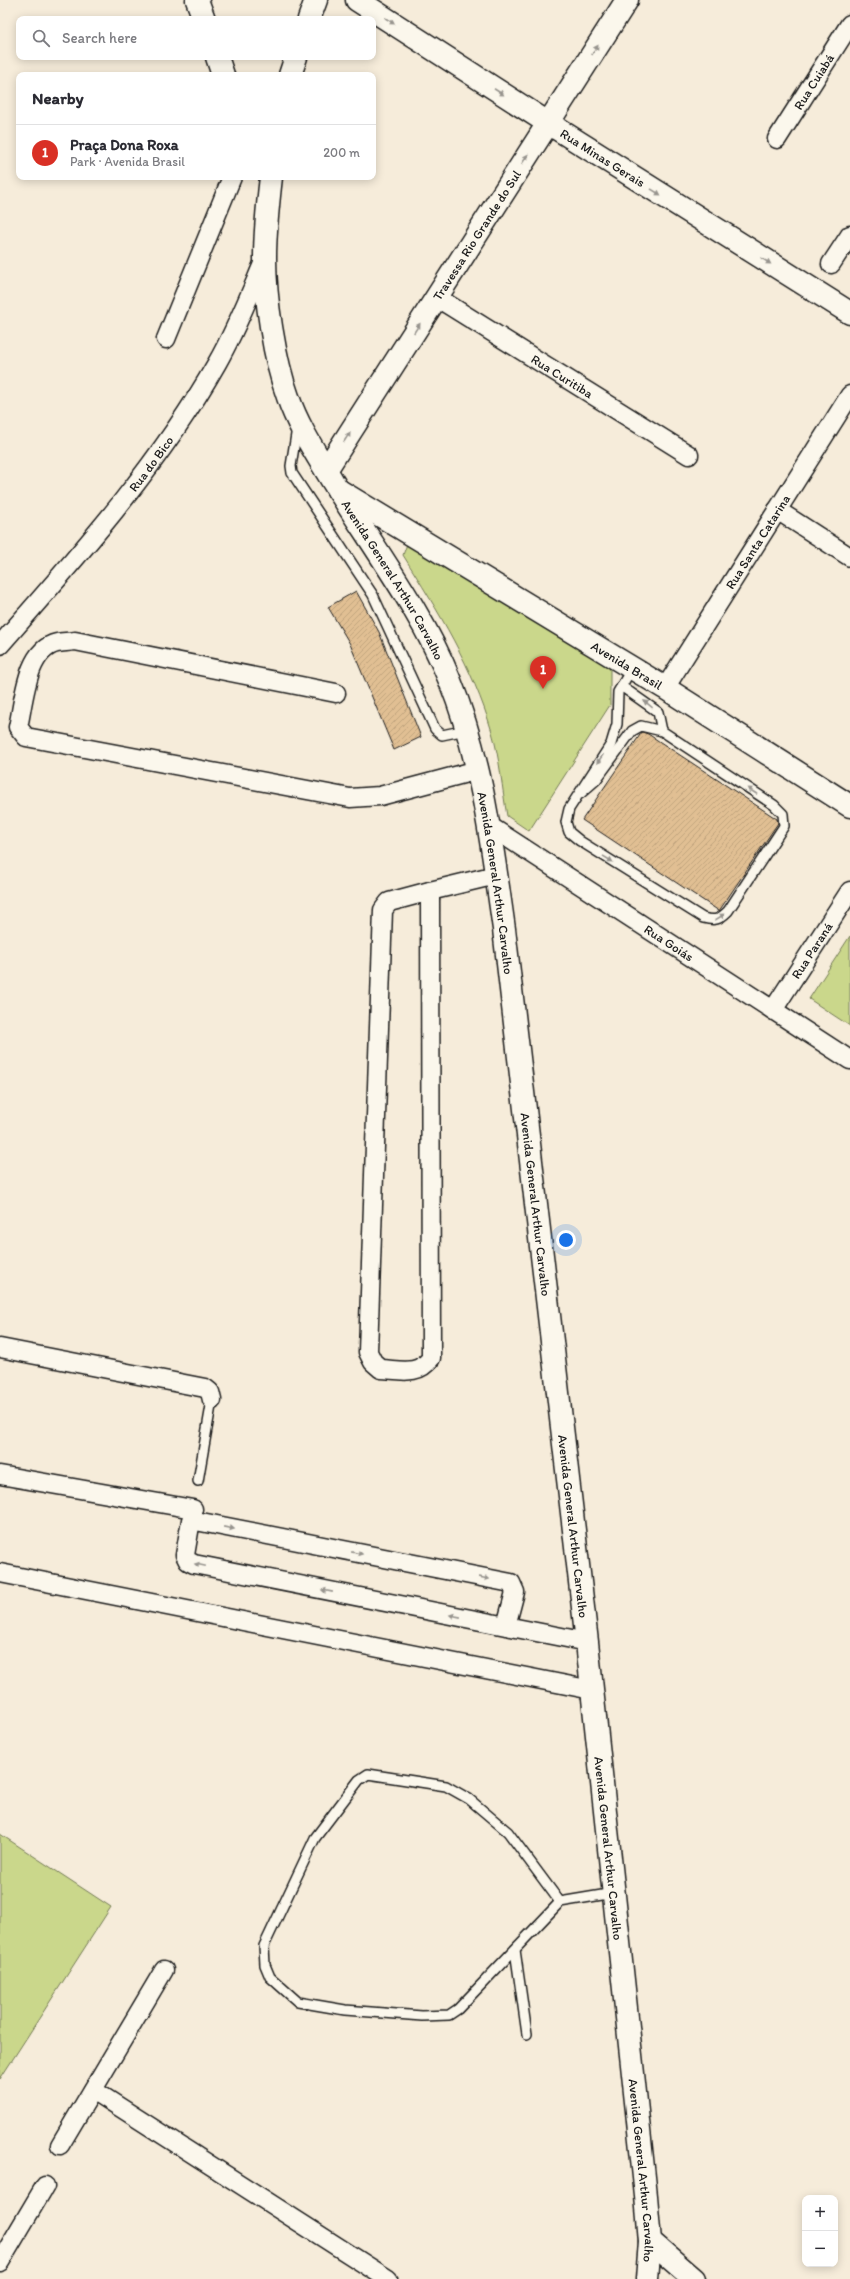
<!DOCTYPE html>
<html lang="en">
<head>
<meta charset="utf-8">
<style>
  :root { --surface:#fff; --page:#f2f2f3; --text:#2b2b33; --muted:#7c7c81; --line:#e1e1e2; --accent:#d93025 }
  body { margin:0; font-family:Itim,sans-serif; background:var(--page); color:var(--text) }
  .controls { position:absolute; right:12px; bottom:12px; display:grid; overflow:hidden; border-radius:8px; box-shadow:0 2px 10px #0003 }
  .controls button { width:36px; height:36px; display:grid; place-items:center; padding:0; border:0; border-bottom:1px solid var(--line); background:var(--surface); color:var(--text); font:20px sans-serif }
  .you { position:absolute; left:566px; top:1240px; width:14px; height:14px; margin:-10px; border:3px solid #fff; border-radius:50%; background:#1a73e8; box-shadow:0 0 0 6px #1a73e833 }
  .badge { display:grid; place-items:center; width:26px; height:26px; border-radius:50%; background:var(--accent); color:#fff; font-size:13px; font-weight:700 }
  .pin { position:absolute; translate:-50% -33px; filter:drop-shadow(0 1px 2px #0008) }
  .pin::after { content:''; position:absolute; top:21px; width:14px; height:12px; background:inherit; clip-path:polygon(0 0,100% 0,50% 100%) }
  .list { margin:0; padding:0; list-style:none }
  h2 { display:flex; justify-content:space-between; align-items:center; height:52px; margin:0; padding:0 16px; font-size:17px }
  h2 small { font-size:13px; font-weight:400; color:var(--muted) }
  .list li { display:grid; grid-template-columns:26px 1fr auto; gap:12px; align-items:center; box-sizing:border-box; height:56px; padding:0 16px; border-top:1px solid var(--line) }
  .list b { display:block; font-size:15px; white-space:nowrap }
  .list p { margin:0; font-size:13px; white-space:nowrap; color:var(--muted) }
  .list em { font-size:13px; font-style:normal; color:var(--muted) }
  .icon { flex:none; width:22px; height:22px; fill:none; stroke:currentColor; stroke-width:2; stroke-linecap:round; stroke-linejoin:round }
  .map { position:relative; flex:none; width:850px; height:2279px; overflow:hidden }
  .search { position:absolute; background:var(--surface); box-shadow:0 2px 10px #0003; left:16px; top:16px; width:360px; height:44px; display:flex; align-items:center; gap:10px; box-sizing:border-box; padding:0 14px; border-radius:8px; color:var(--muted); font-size:15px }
  .panel { position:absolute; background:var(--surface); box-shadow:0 2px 10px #0003; left:16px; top:72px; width:360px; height:108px; border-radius:8px }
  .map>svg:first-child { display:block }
  .green { fill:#cad78b; stroke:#737a54 }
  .building { fill:url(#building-hatch); stroke:#1c1c1c }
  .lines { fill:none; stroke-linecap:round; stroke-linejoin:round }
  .service-casing { stroke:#1c1c1c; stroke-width:12 }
  .minor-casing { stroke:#1c1c1c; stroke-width:21 }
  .tertiary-casing { stroke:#1c1c1c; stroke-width:25 }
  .secondary-casing { stroke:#1c1c1c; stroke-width:25 }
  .primary-casing { stroke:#1c1c1c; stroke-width:25 }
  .service { stroke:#fbf7ec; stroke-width:9 }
  .minor { stroke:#fbf7ec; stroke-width:18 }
  .tertiary { stroke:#fbf7ec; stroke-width:22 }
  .secondary { stroke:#fbf7ec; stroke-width:22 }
  .primary { stroke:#fbf7ec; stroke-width:22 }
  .oneway { fill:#97948e }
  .labels { text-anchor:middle; stroke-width:3.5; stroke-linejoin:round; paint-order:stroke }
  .street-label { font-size:13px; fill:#1c1c1c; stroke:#fbf7ec }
</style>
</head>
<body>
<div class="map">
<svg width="850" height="2279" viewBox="0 0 850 2279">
  <defs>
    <pattern id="building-hatch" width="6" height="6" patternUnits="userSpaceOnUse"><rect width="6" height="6" fill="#e1bf93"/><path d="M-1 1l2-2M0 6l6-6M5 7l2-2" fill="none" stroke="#c0a47e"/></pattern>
  </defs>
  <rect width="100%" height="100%" fill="#f6ecda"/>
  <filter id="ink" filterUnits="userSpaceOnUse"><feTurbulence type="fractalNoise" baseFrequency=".025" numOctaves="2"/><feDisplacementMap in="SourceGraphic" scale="8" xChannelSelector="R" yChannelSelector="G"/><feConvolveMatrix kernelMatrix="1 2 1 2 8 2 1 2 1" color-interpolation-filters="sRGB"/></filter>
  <g filter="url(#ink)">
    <g class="green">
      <path d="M407 544 610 666V705L529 831 507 816C502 788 500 759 492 732 473 667 438 611 403 555Z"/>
      <polygon points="850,936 850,1026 809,999"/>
      <polygon points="0,1834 111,1907 0,2079"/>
    </g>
    <g class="building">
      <polygon points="356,591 379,632 421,737 394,750 350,644 328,607"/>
      <polygon points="642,732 648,734 777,819 778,823 719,911 582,820"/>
    </g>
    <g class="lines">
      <defs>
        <g id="service">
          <polyline points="297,428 291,466 292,473 373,595 435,729 442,735 466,730"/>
          <polyline points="621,686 658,712 662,731"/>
          <path d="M580 794 596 780 632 731 641 726 662 731 774 805 783 814 784 826 728 911C719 920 715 921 703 918L580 841 569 832 566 822 569 809 611 744 617 724 618 692 632 668"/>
          <polyline points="198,1481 212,1400"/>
          <polyline points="560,1902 508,1832 469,1799 446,1786 368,1774 359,1780 315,1838 264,1946 265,1965 270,1977 298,2002 345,2010 422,2016 449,2015 458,2009 560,1902 614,1893"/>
          <polyline points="515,1950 527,2034"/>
        </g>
        <g id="minor">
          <path id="s1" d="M777 139 850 24"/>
          <polyline points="831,264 850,235"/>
          <path id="s2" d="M436 297 689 455"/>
          <polyline points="166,339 232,177"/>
          <polyline points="777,510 850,557"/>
          <path id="s3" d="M0 645C78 556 158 467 217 363 236 330 250 294 265 259"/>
          <path id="s4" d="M665 688 850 395"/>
          <path d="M336 693 75 641C69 642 62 642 57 643 26 650 24 702 18 727L26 737 350 798 380 796 478 770"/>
          <path id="s5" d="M488 825 850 1060"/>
          <path d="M430 891 431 1358C418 1376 401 1370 381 1369L373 1362 368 1352 383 910 389 902Z"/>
          <polyline points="430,891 496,875"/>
          <path id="s6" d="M773 1010 850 891"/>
          <polyline points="0,1348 205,1388 210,1392 212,1400"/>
          <polyline points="0,1475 193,1509"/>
          <polyline points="0,1573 592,1690"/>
          <polyline points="506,1626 515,1592 511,1583 191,1520 185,1555 188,1561 194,1564 506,1626 587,1642"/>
          <polyline points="93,2090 388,2279"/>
          <polyline points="60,2145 164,1970"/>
          <polyline points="0,2262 45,2186"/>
        </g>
        <g id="tertiary">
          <path id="s7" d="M357 0 548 123 850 313"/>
          <polyline points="650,2241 694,2279"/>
        </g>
        <g id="secondary">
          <polyline points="197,0 204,19"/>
          <polyline points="217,57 223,75"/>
          <path id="s8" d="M326 470 627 0"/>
          <path id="s9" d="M338 490 665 688 850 806"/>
        </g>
        <g id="primary">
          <polyline points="309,19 316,0"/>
          <polyline points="290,75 296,57"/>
          <path id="s10" d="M271 177C268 203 265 231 265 258 265 298 274 359 288 397 298 427 317 455 333 482 372 545 423 613 450 681 482 760 492 845 504 929L587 1642 646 2196 650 2241 647 2279"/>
        </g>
      </defs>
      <use href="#service" class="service-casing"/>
      <use href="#minor" class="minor-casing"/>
      <use href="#tertiary" class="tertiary-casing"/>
      <use href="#secondary" class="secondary-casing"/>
      <use href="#primary" class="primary-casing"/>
      <use href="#service" class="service"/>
      <use href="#minor" class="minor"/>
      <use href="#tertiary" class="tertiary"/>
      <use href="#secondary" class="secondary"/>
      <use href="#primary" class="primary"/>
    </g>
    <defs><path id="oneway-solid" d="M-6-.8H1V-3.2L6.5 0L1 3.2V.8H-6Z"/></defs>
    <g class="oneway">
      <use href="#oneway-solid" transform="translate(390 21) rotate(33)"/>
      <use href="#oneway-solid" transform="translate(595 50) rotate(-57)"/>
      <use href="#oneway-solid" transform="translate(499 92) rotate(33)"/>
      <use href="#oneway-solid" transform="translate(525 159) rotate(-57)"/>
      <use href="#oneway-solid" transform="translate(656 192) rotate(32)"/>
      <use href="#oneway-solid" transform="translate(766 261) rotate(32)"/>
      <use href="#oneway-solid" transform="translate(417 328) rotate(-57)"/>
      <use href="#oneway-solid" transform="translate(347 437) rotate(-57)"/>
      <use href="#oneway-solid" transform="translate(648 704) rotate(-141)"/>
      <use href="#oneway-solid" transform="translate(600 759) rotate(125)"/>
      <use href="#oneway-solid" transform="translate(752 791) rotate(-147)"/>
      <use href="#oneway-solid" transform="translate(608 859) rotate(32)"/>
      <use href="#oneway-solid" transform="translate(720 917) rotate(-32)"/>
      <use href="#oneway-solid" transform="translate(229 1528) rotate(11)"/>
      <use href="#oneway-solid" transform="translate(357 1553) rotate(11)"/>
      <use href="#oneway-solid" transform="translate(200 1565) rotate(-168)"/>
      <use href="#oneway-solid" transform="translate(484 1578) rotate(11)"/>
      <use href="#oneway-solid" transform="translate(327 1591) rotate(-169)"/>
      <use href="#oneway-solid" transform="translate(455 1616) rotate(-169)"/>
    </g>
  </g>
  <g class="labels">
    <g class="street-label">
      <text dy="5" stroke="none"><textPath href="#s1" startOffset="68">Rua Cuiabá</textPath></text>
      <text dy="5" stroke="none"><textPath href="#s7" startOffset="292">Rua Minas Gerais</textPath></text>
      <text dy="5" stroke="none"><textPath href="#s8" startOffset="279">Travessa Rio Grande do Sul</textPath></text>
      <text dy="5" stroke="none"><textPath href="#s2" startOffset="149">Rua Curitiba</textPath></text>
      <text dy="5" stroke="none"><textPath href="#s3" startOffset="236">Rua do Bico</textPath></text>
      <text dy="5" stroke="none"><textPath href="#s4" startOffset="173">Rua Santa Catarina</textPath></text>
      <text dy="5" stroke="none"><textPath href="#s10" startOffset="434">Avenida General Arthur Carvalho</textPath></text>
      <text dy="5" stroke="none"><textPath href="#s9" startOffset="338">Avenida Brasil</textPath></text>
      <text dy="5" stroke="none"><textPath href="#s10" startOffset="758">Avenida General Arthur Carvalho</textPath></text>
      <text dy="5" stroke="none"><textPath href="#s5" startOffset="216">Rua Goiás</textPath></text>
      <text dy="5" stroke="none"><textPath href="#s6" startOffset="71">Rua Paraná</textPath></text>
      <text dy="5" stroke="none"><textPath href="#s10" startOffset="1082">Avenida General Arthur Carvalho</textPath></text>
      <text dy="5" stroke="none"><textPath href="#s10" startOffset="1406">Avenida General Arthur Carvalho</textPath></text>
      <text dy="5" stroke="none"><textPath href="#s10" startOffset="1730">Avenida General Arthur Carvalho</textPath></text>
      <text dy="5" stroke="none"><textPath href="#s10" startOffset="2054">Avenida General Arthur Carvalho</textPath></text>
    </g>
  </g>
</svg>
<div class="controls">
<button>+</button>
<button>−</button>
</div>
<div class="you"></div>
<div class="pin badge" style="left:543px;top:689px">1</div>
<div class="search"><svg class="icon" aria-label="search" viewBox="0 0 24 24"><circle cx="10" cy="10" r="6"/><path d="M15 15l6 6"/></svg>Search here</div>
<section class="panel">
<h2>Nearby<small></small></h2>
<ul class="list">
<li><span class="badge">1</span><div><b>Praça Dona Roxa</b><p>Park · Avenida Brasil</p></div><em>200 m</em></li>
</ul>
</section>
</div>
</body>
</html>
